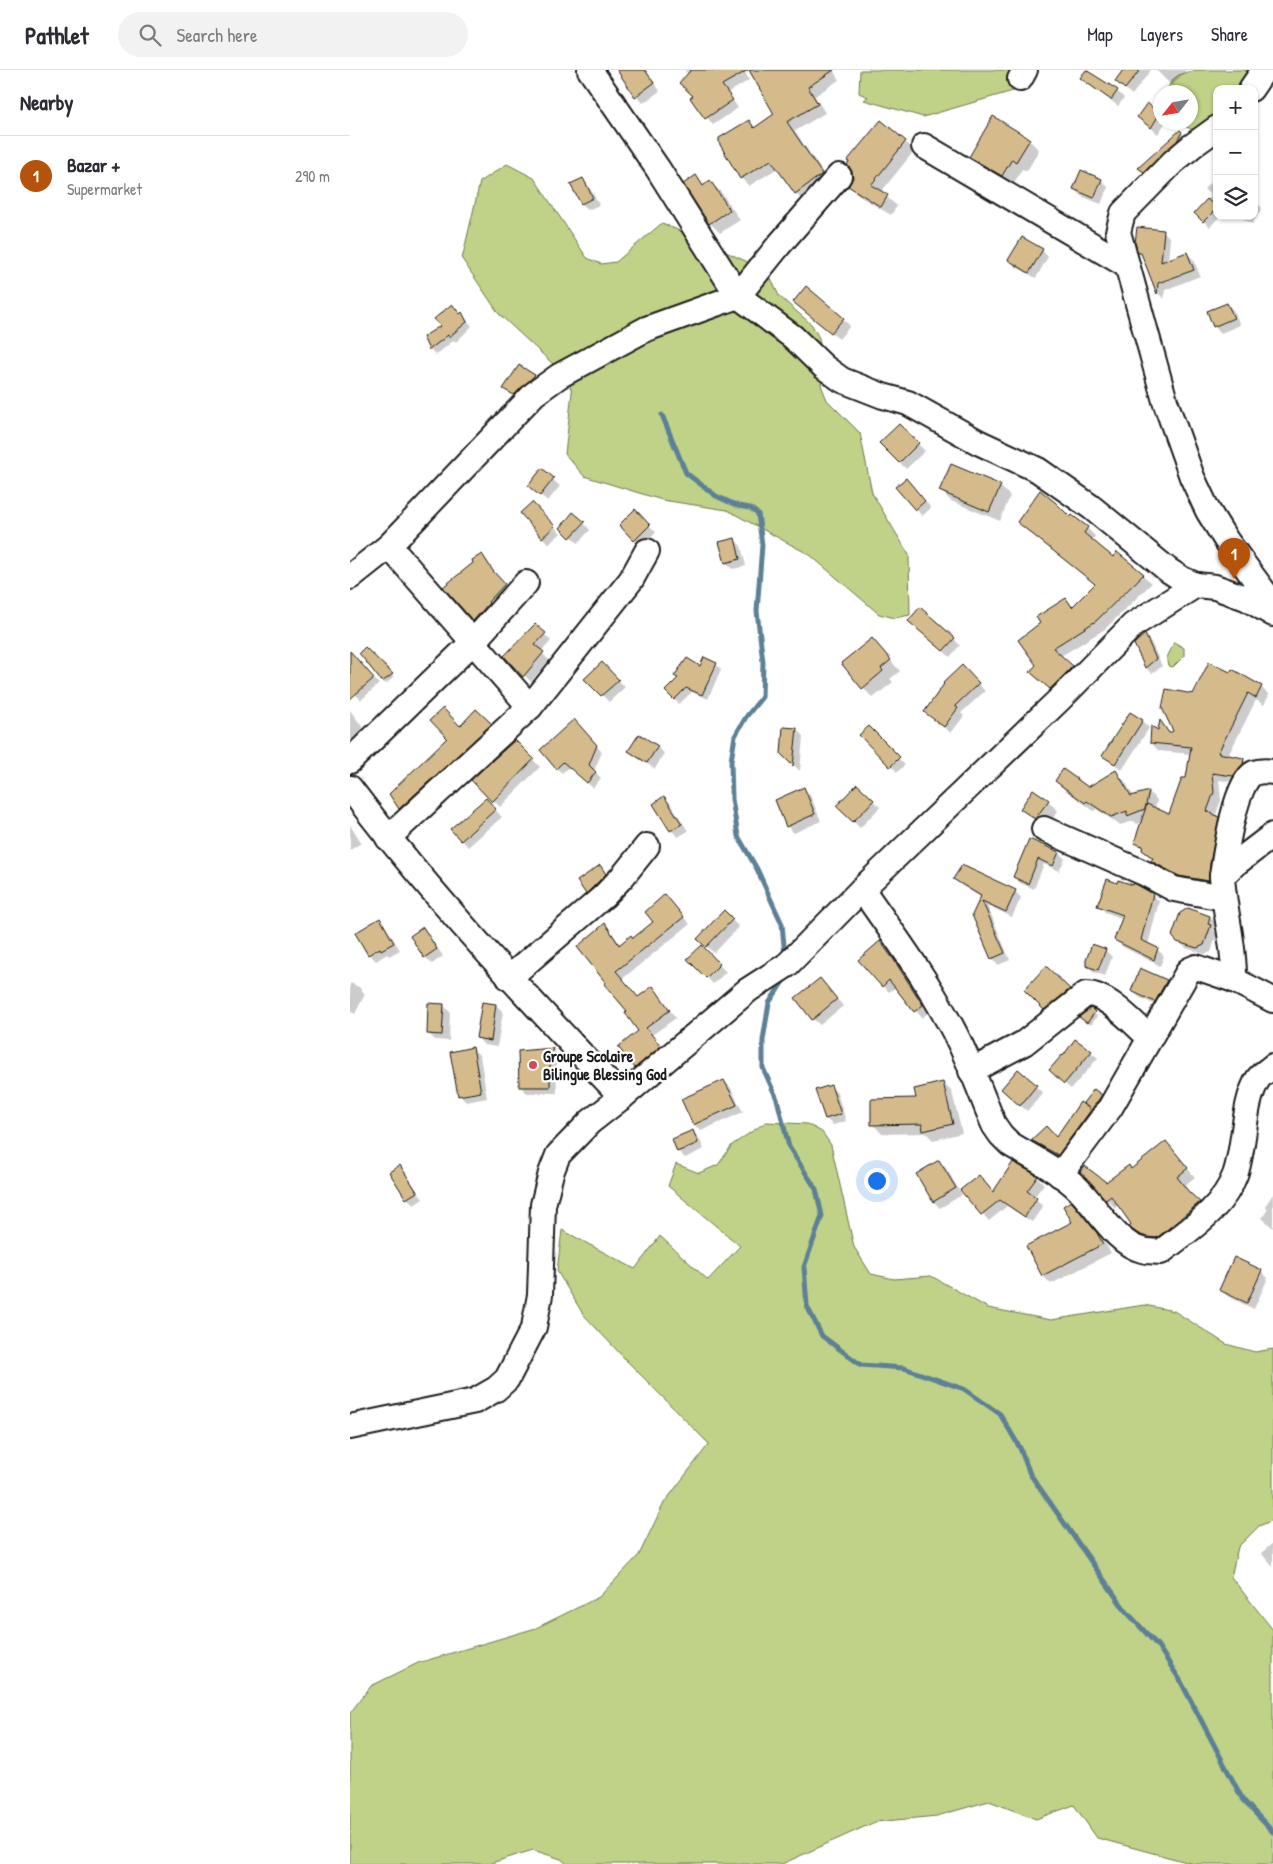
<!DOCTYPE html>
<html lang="en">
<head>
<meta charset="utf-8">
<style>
  :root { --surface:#fff; --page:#f2f2f3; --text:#2b2b33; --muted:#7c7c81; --line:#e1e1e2; --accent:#b45309 }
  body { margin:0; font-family:"Patrick Hand",sans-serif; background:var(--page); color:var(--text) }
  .controls { position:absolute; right:15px; top:15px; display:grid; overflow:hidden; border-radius:10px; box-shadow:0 1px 4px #0004 }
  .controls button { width:45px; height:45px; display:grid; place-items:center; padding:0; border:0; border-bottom:1px solid var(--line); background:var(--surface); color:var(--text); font:25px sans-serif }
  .compass { position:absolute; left:803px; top:15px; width:45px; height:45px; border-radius:50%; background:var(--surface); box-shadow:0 1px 4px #0004; rotate:239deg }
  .you { position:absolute; left:526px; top:1110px; width:18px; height:18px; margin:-12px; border:4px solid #fff; border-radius:50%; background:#1a73e8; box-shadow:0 0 0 8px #1a73e833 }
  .badge { display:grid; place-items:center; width:32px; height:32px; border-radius:50%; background:var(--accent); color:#fff; font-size:16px; font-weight:700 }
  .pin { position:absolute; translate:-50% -41px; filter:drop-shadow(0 1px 2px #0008) }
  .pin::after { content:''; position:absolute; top:26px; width:18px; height:15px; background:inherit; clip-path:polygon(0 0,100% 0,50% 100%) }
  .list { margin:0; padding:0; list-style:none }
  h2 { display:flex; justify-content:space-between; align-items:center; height:65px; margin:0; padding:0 20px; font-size:21px }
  h2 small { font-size:16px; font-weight:400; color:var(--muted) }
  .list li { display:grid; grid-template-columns:32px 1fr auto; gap:15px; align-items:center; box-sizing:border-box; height:80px; padding:0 20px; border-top:1px solid var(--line) }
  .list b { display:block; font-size:19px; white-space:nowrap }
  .list p { margin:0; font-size:16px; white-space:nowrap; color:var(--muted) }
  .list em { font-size:16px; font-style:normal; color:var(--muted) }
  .icon { flex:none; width:28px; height:28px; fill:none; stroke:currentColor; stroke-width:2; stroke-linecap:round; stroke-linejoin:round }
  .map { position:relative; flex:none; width:923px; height:1794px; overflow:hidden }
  header { display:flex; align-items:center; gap:30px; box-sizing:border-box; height:70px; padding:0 25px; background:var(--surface); border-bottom:1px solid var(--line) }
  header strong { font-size:24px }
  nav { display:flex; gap:28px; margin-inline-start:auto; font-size:18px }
  .search { width:350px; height:45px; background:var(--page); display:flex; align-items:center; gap:12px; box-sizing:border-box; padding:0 18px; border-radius:28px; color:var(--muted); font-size:19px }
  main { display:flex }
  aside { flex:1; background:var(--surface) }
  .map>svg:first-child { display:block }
  .green { fill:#bfd287; stroke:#6e7752 }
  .shadow { fill:#0003 }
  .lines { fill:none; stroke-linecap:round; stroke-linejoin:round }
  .stream { stroke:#5d8096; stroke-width:5 }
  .building { fill:#d5bb8b; stroke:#1c1c1c }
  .minor-casing { stroke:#1c1c1c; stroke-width:28 }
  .minor { stroke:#fff; stroke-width:24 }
  .poi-dot { fill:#d1495b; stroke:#fff; stroke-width:2 }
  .labels { text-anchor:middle; stroke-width:4.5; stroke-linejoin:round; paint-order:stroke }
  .poi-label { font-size:16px; font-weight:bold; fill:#1c1c1c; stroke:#fff; text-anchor:start }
</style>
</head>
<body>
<header>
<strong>Pathlet</strong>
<div class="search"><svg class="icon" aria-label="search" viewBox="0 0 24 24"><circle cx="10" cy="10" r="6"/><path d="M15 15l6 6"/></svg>Search here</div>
<nav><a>Map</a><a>Layers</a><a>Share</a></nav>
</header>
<main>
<aside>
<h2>Nearby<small></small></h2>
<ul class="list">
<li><span class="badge">1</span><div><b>Bazar +</b><p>Supermarket</p></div><em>290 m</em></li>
</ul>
</aside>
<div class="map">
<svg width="923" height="1794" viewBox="0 0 923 1794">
  <rect width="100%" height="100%" fill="#fff"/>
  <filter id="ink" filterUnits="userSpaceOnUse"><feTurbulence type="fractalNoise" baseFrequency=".02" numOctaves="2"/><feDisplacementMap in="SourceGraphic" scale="10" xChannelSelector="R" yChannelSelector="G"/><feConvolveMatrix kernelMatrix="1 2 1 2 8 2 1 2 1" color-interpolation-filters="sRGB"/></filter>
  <g filter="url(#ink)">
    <g class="green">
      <polygon points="510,0 675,0 674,9 663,21 573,47 514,30 518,27 509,23"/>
      <path d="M849 0H911L896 19H867V56C851 64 843 61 829 53L840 52V22H817C821 5 833 2 849 0Z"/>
      <polygon points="157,94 184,108 237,188 251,194 266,192 312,153 411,198 417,199 429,226 462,255 469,268 474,297 471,315 477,330 510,363 522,423 559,485 560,545 545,548 529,544 460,485 377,440 312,430 234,406 215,384 222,322 217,307 149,244 112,189 130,112"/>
      <polygon points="824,572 834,578 834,586 823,597 819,596 817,588"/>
      <polygon points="416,1052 457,1054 472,1062 481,1075 504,1177 521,1204 544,1209 581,1206 638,1238 701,1250 794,1235 824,1241 876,1274 905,1282 923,1279 923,1450 909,1456 888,1477 881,1507 923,1560 923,1794 844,1794 747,1768 724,1735 686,1749 639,1731 587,1746 525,1752 432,1794 217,1794 211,1789 183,1780 138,1794 0,1794 0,1643 21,1616 68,1593 186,1558 249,1527 289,1485 314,1433 359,1374 275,1289 233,1244 207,1201 212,1160 285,1199 310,1166 358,1210 390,1176 318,1116 326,1094 349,1103 368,1095 382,1075"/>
    </g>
    <g class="shadow">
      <polygon points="268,0 296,0 310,21 293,33 286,26"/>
      <polygon points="335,0 394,0 399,10 378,23 388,38 363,55 342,28 345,27 338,5"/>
      <polygon points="401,0 483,0 489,10 465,26 475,43 445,61 480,113 454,132 446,124 428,98 399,116 391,108 399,51 406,58 426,44"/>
      <polygon points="774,0 801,0 782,25 766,11"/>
      <polygon points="806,0 836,0 822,16"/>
      <polygon points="737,1 767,21 774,28 768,36 732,8"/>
      <polygon points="797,35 810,45 810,52 816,52 808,64 788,47"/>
      <polygon points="831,62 836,68 800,106 790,98"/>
      <polygon points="679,70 689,80 677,101 672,99 663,115 631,97 621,87"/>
      <polygon points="555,72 564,81 531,122 547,136 541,145 509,126 500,116"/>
      <polygon points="867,106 867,146 870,146 860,157 845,143 861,126 854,119"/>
      <polygon points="346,107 355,116 360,112 371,122 390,150 370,163 360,153"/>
      <polygon points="233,109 239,116 249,135 238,140 232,134 222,115"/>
      <polygon points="751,110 758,117 751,134 731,126 724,119"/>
      <polygon points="904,130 912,138 902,154 889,146 904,146"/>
      <polygon points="813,161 820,168 818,190 837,183 844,190 850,206 815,220 814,229 808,223 794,187 789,182"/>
      <polygon points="692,180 698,187 686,208 666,197 659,190"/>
      <polygon points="877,234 884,241 890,255 871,263 864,256"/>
      <polygon points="451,238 493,249 500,256 489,269"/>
      <polygon points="112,244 122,256 106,272 104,270 86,285 80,279"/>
      <polygon points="184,306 187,308 168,327 158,321"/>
      <polygon points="549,355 575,381 556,399 531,373"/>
      <polygon points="192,400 210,416 198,431 186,422"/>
      <polygon points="650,416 660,426 650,451 601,431 591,421"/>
      <polygon points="563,417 581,438 572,446 566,439"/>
      <polygon points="182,434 211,463 199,474 192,467"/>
      <polygon points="285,441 306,462 291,476 271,455"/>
      <polygon points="720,449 737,458 745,466 742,471 764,488 767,484 802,513 755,559 711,586 730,605 709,627 690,610 688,595 692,554 715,529 723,537 746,515 668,452"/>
      <polygon points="234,453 240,460 228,473 212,458"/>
      <polygon points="384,469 391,476 396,496 383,499 376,493"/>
      <polygon points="132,485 137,491 148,508 160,520 129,556 95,517"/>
      <polygon points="185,555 201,571 191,582 199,590 181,612 156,586"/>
      <polygon points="566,557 604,569 610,575 600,587"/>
      <polygon points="795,566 801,572 812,596 802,604 796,598 785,574"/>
      <polygon points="522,570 550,601 540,609 543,612 523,628 513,618"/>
      <polygon points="15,579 44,607 36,614 33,611"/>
      <polygon points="0,582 29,614 11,630 0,619"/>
      <polygon points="252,594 275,617 259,632 236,609"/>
      <polygon points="366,594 371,599 358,629 342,622 329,634 316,621 350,598"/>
      <polygon points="612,597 635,621 611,643 614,646 601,663 575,642 596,614"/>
      <polygon points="911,617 919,625 914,635 906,630 878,686 893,689 901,697 891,713 869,710 871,730 865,747 876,756 866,818 838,813 811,799 786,772 793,752 787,754 784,751 770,755 746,739 744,741 715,720 706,711 738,718 765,702 774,710 784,727 799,722 807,730 805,739 819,745 837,709 841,684 809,681 801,673 808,662 810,653 820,663 824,661 843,626"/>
      <polygon points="0,640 19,666 0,681"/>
      <polygon points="792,651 799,658 772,700 754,685"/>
      <polygon points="141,655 147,661 57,745 50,738 40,725 111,658"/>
      <polygon points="229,656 252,682 244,701 251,708 243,718 219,697 212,703 206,698"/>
      <polygon points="519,658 555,695 547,702 511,665"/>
      <polygon points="446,659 453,666 450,701 432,684"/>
      <polygon points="165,671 190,697 150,737 123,710"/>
      <polygon points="307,677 314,683 305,699 286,687 280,681"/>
      <polygon points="507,716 530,737 510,758 488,736"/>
      <polygon points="454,719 460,725 471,751 444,763 437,756"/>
      <polygon points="314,728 321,734 338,761 328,767 321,760 304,734"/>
      <polygon points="698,731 708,741 695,759 671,739"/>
      <polygon points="142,736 152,747 118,777 112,770"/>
      <polygon points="0,755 11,773 0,780"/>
      <polygon points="680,771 709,783 715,789 709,801 694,794 684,819 670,813 664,807"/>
      <polygon points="250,797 262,811 243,829 237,823"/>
      <polygon points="605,809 665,821 671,828 662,847 637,835 660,890 648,895 642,889 623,845 632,828 611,815"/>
      <polygon points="803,825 809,831 798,875 807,879 814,886 810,896 773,877 766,870 773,849 755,842 748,835"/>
      <polygon points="321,833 340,854 272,909 289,928 303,918 326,948 302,965 316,983 293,1004 286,997 290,962 279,941 258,913 255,854 271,875 283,869 305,852"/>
      <polygon points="838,840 860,847 866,854 864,861 867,863 861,882 855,884 836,878 824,866"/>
      <polygon points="374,842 389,857 364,883 349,869"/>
      <polygon points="30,850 36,857 50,880 39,886 37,884 26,891 19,884"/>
      <polygon points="73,859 79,866 93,886 82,894 75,887"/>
      <polygon points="530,872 551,898 579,942 572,948 546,917 539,922 533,916"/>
      <polygon points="352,876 376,902 363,914 339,889"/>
      <polygon points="755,880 762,887 755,906 744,902 737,895"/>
      <polygon points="696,898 729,930 705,949 675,920"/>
      <polygon points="816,911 823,917 812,938 789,927 782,920"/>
      <polygon points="0,913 9,917 15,924 5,944 0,941"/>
      <polygon points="476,916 493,936 470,955 463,949"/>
      <polygon points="93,935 100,942 99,971 85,970 78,963"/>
      <polygon points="146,935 153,942 147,977 134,975 128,968"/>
      <polygon points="740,940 747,946 741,955 734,950"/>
      <polygon points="123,979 130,986 137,1028 116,1032 109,1025"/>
      <polygon points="203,979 209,986 206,995 207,1023 177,1023 170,1016 170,982"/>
      <polygon points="741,982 748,988 721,1019 707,1007 714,988"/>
      <polygon points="668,1001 693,1023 677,1041 659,1026"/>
      <polygon points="374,1011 381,1018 393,1042 351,1061 344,1055 332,1030"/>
      <polygon points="593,1013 602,1022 612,1063 583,1070 576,1063 532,1064 523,1054"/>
      <polygon points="480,1016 487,1023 496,1051 483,1055 476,1049"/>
      <polygon points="751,1026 758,1033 715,1091 689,1077 683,1070 707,1069 740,1040"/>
      <polygon points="342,1061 349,1068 354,1079 335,1088 328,1081"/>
      <polygon points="816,1073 845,1107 834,1116 858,1141 816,1176 798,1172 781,1157 783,1154 769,1135 765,1138 757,1129 756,1113 782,1100"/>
      <polygon points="589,1092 596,1098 612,1125 590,1138 584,1132 567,1105"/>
      <polygon points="50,1097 56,1104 73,1129 64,1135 57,1128 41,1102"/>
      <polygon points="687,1107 694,1114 684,1127 693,1136 682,1152 657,1136 639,1151 612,1120 643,1123"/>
      <polygon points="923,1124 923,1158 912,1148 918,1139 915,1136"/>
      <polygon points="726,1140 755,1173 761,1183 701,1214 693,1206 724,1153"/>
      <polygon points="911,1201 918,1208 904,1239 877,1226 871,1220"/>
      <polygon points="923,1473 923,1497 911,1483"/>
    </g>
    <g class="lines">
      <g class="stream">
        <polyline points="312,345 336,403 366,426 388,436 400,438 408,444 412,475 407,541 413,592 412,627 396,647 385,666 381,691 382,729 388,766 407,799 432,854 435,886"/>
        <polyline points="436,907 419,933 413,970 413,998 427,1029 439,1077 466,1119 472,1146 454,1197 457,1236 472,1266 511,1295 554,1298 614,1319 650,1344 670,1378 680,1404 775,1540 808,1576 830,1610 893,1730 923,1762"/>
      </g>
    </g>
    <g class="building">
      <polygon points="267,0 295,0 304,13 285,27"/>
      <polygon points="341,0 398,0 372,15 383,30 355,49 340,28 343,26 329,13"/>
      <polygon points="399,0 484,0 458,17 468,34 437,52 472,104 445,124 421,90 390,109 369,73 369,68 399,50 404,58 424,44"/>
      <polygon points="736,0 768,20 761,30 730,8"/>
      <polygon points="773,0 790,0 775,19 765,11"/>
      <polygon points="797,33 810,43 801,58 787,47"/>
      <polygon points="643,46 680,69 666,92 662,89 652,106 619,87"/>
      <polygon points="531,50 556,71 521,115 538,125 531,137 498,116 503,108 502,101 497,95 499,92 497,91"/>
      <polygon points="830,60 832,62 827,71 794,102 788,98"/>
      <polygon points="731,100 752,109 744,128 723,119"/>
      <polygon points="346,105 353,116 360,110 380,140 359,154 333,114"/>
      <polygon points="233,108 243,128 231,134 220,114"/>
      <polygon points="857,129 867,138 853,152 844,143"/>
      <polygon points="787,157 814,160 811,192 837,182 844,200 808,213 807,224 791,183 788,183 785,173"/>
      <polygon points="672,167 693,179 679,203 658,190"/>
      <polygon points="456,216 494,248 481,263 443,232"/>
      <polygon points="877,233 884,248 863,257 857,241"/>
      <polygon points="102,234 110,244 112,242 117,252 99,267 98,265 79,280 73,267 90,256 84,249"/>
      <polygon points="169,295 185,305 164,325 153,319"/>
      <polygon points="549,354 569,373 549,393 529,373"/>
      <polygon points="601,394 651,415 639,442 589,421"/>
      <polygon points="192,398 204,408 190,426 178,416"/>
      <polygon points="556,408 575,431 565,440 545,417"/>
      <polygon points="690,420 706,433 720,447 722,445 738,457 734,463 763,487 767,482 794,504 746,551 703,578 723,596 700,619 680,602 686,595 668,570 690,553 686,547 716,528 722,537 745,514 667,452"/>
      <polygon points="182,432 205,456 192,468 170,443"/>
      <polygon points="285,439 300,455 284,471 269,455"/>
      <polygon points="223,442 235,452 220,468 210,458"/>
      <polygon points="385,468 390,489 375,493 369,472"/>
      <polygon points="132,484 143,501 155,514 138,532 139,533 123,551 93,517 123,493 122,490"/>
      <polygon points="570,537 605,568 593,581 558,551"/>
      <polygon points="185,554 196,563 185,575 194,582 173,607 154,586"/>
      <polygon points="795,564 806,589 795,598 784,574"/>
      <polygon points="522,568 541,590 531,598 533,601 512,619 491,593"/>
      <polygon points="15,577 43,604 32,612 9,583"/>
      <polygon points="0,581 24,608 0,629"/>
      <polygon points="354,587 367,593 352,625 336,618 324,630 315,621 328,608 324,606 337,588 350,596"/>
      <polygon points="252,592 269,610 251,626 234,609"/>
      <polygon points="859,592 880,602 882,599 912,616 906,628 898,623 868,683 894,688 893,695 883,706 862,703 864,722 857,741 869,747 860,794 859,811 829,806 801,791 803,788 792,780 793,776 784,773 797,734 819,744 832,708 836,708 841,677 800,673 801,656 808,660 810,650 819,663 823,661 812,638 816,619 843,624"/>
      <polygon points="612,595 629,613 605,636 608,638 594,657 574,642 594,614 593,613"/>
      <polygon points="93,638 110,656 126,639 142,654 49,739 39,724 97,668 80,650"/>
      <polygon points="780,642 793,650 765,694 752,686"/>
      <polygon points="224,649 247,675 239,695 246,702 237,713 213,692 206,699 190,680"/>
      <polygon points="519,656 550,687 540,697 509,665"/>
      <polygon points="433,657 447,658 443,696 431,684"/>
      <polygon points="289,664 308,676 297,693 278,681"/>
      <polygon points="165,670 184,689 142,732 121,710"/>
      <polygon points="713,699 738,717 766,700 781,726 799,721 795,739 777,746 777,741 761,747 737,731 735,733 705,711"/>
      <polygon points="507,714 524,730 503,752 486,736"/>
      <polygon points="454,717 465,744 436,757 425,730"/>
      <polygon points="683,719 699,730 685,749 670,739"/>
      <polygon points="314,726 332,754 320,761 303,734"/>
      <polygon points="136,728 146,739 111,771 100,759"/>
      <polygon points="679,769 709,782 703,796 688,789 678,814 663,807"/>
      <polygon points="250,795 256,804 236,824 227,811"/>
      <polygon points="612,795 666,820 656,842 632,831 655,883 641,889 622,845 631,826 603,809"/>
      <polygon points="757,809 767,813 768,810 783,815 784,813 803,824 791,870 808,878 804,890 764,870 773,845 747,836"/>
      <polygon points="315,824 334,847 266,901 288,927 303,916 320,940 296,958 311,976 285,998 268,977 288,961 275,943 277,941 254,914 256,913 227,877 255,853 269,875 281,865 283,868 303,852 295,842"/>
      <polygon points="838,838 860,846 858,854 861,855 854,875 847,878 827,872 822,866 830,843"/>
      <polygon points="374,840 383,849 356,877 347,869"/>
      <polygon points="30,848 44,873 31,880 30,878 18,885 5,863"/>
      <polygon points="73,857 87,879 74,888 60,866"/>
      <polygon points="530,871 544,890 573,935 564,942 539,910 532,917 508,890"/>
      <polygon points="742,874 756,879 748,900 736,896 736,890"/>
      <polygon points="352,875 370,894 356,908 337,889"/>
      <polygon points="696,896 720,919 694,940 674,920"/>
      <polygon points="790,898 817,910 805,932 781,921"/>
      <polygon points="470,908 487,929 462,950 445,928"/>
      <polygon points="132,932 146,934 141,971 126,968"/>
      <polygon points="78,933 94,934 92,965 77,964"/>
      <polygon points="741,938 745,942 737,953 729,947"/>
      <polygon points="725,969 742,981 714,1014 699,1000 712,985 713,986"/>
      <polygon points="123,977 131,1022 108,1026 100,982"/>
      <polygon points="203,978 200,988 200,1017 169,1017 168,981"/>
      <polygon points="668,999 687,1015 670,1036 651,1019"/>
      <polygon points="374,1010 387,1035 343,1055 331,1029"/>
      <polygon points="593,1012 603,1054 573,1061 572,1054 521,1055 521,1029 566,1028 564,1019"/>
      <polygon points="481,1015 491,1044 475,1049 465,1020"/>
      <polygon points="744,1019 752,1025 708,1085 681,1070 696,1056 706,1067 730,1032 740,1039 733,1033"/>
      <polygon points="343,1060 348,1073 327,1082 322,1069"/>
      <polygon points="816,1071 838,1098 827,1107 839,1122 850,1132 807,1168 797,1167 788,1164 779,1157 781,1154 761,1126 756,1130 730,1102 735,1096 756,1112 779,1095 781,1099"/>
      <polygon points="589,1090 606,1118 583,1132 566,1104"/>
      <polygon points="663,1092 688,1106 677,1121 687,1128 675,1147 650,1130 631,1145 610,1120 629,1105 643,1122"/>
      <polygon points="50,1095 67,1122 56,1129 39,1102"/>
      <polygon points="721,1131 747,1163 753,1174 692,1206 676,1176 722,1152 713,1136"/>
      <polygon points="884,1187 912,1200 897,1233 869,1220"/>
    </g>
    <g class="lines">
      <defs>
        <g id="minor">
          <polyline points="240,0 308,99 388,226 443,267 474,297 492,310 533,326 558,333 628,372 688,400 741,437 818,500 832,509 846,515 865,517 896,528 923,544"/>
          <polyline points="670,9 675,0"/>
          <polyline points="901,19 914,0"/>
          <polyline points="867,58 842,76 823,92 773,143 768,162 815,331 842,407 858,441 876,470 923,534"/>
          <polyline points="574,76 776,195"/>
          <polyline points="39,476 180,637"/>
          <polyline points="0,507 39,476 184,324 209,306 296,259 388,226 429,175 489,106"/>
          <polyline points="0,691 123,572 176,513"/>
          <path d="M0 718C83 828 178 928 272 1027"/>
          <polyline points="694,759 794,803 824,819 874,828"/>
          <path d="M923 765 885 794 872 806C874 841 885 875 884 910L923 930"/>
          <polyline points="38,768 180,637 281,510 297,481"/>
          <path d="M872 806C875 786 885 712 904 703 909 701 917 701 923 702"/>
          <path d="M512 819C541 861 572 902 596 947 616 981 629 1019 644 1055L651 1065 660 1074C681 1087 705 1098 724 1115 746 1134 764 1173 792 1180 798 1182 805 1181 811 1182 838 1160 872 1140 885 1105 895 1078 893 1032 908 1009 911 1004 919 1000 923 996"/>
          <polyline points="159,908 254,826 273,806 297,776"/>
          <path d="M621 1001 674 973 736 924C757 923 785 955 800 968"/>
          <polyline points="710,1105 760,1038 839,900 846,897 884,910"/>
          <polyline points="0,1357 125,1331 146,1319 157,1309 184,1257 190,1225 193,1135 201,1103 208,1085 240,1052 272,1027 398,920 437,895 512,819 710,629 783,555 846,515"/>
        </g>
      </defs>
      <use href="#minor" class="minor-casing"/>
      <use href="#minor" class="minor"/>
    </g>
  </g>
  <circle class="poi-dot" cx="183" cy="995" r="5"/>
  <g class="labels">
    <g class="poi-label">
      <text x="193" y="992">Groupe Scolaire<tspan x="193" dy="18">Bilingue Blessing God</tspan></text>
    </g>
  </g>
</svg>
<div class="controls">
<button>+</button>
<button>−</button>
<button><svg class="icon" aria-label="layers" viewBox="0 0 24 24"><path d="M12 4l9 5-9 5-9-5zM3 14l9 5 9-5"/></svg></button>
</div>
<svg class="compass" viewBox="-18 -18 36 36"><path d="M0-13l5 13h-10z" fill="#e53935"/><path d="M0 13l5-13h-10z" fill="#7c7c81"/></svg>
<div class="you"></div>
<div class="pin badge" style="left:884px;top:509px">1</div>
</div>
</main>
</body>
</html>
